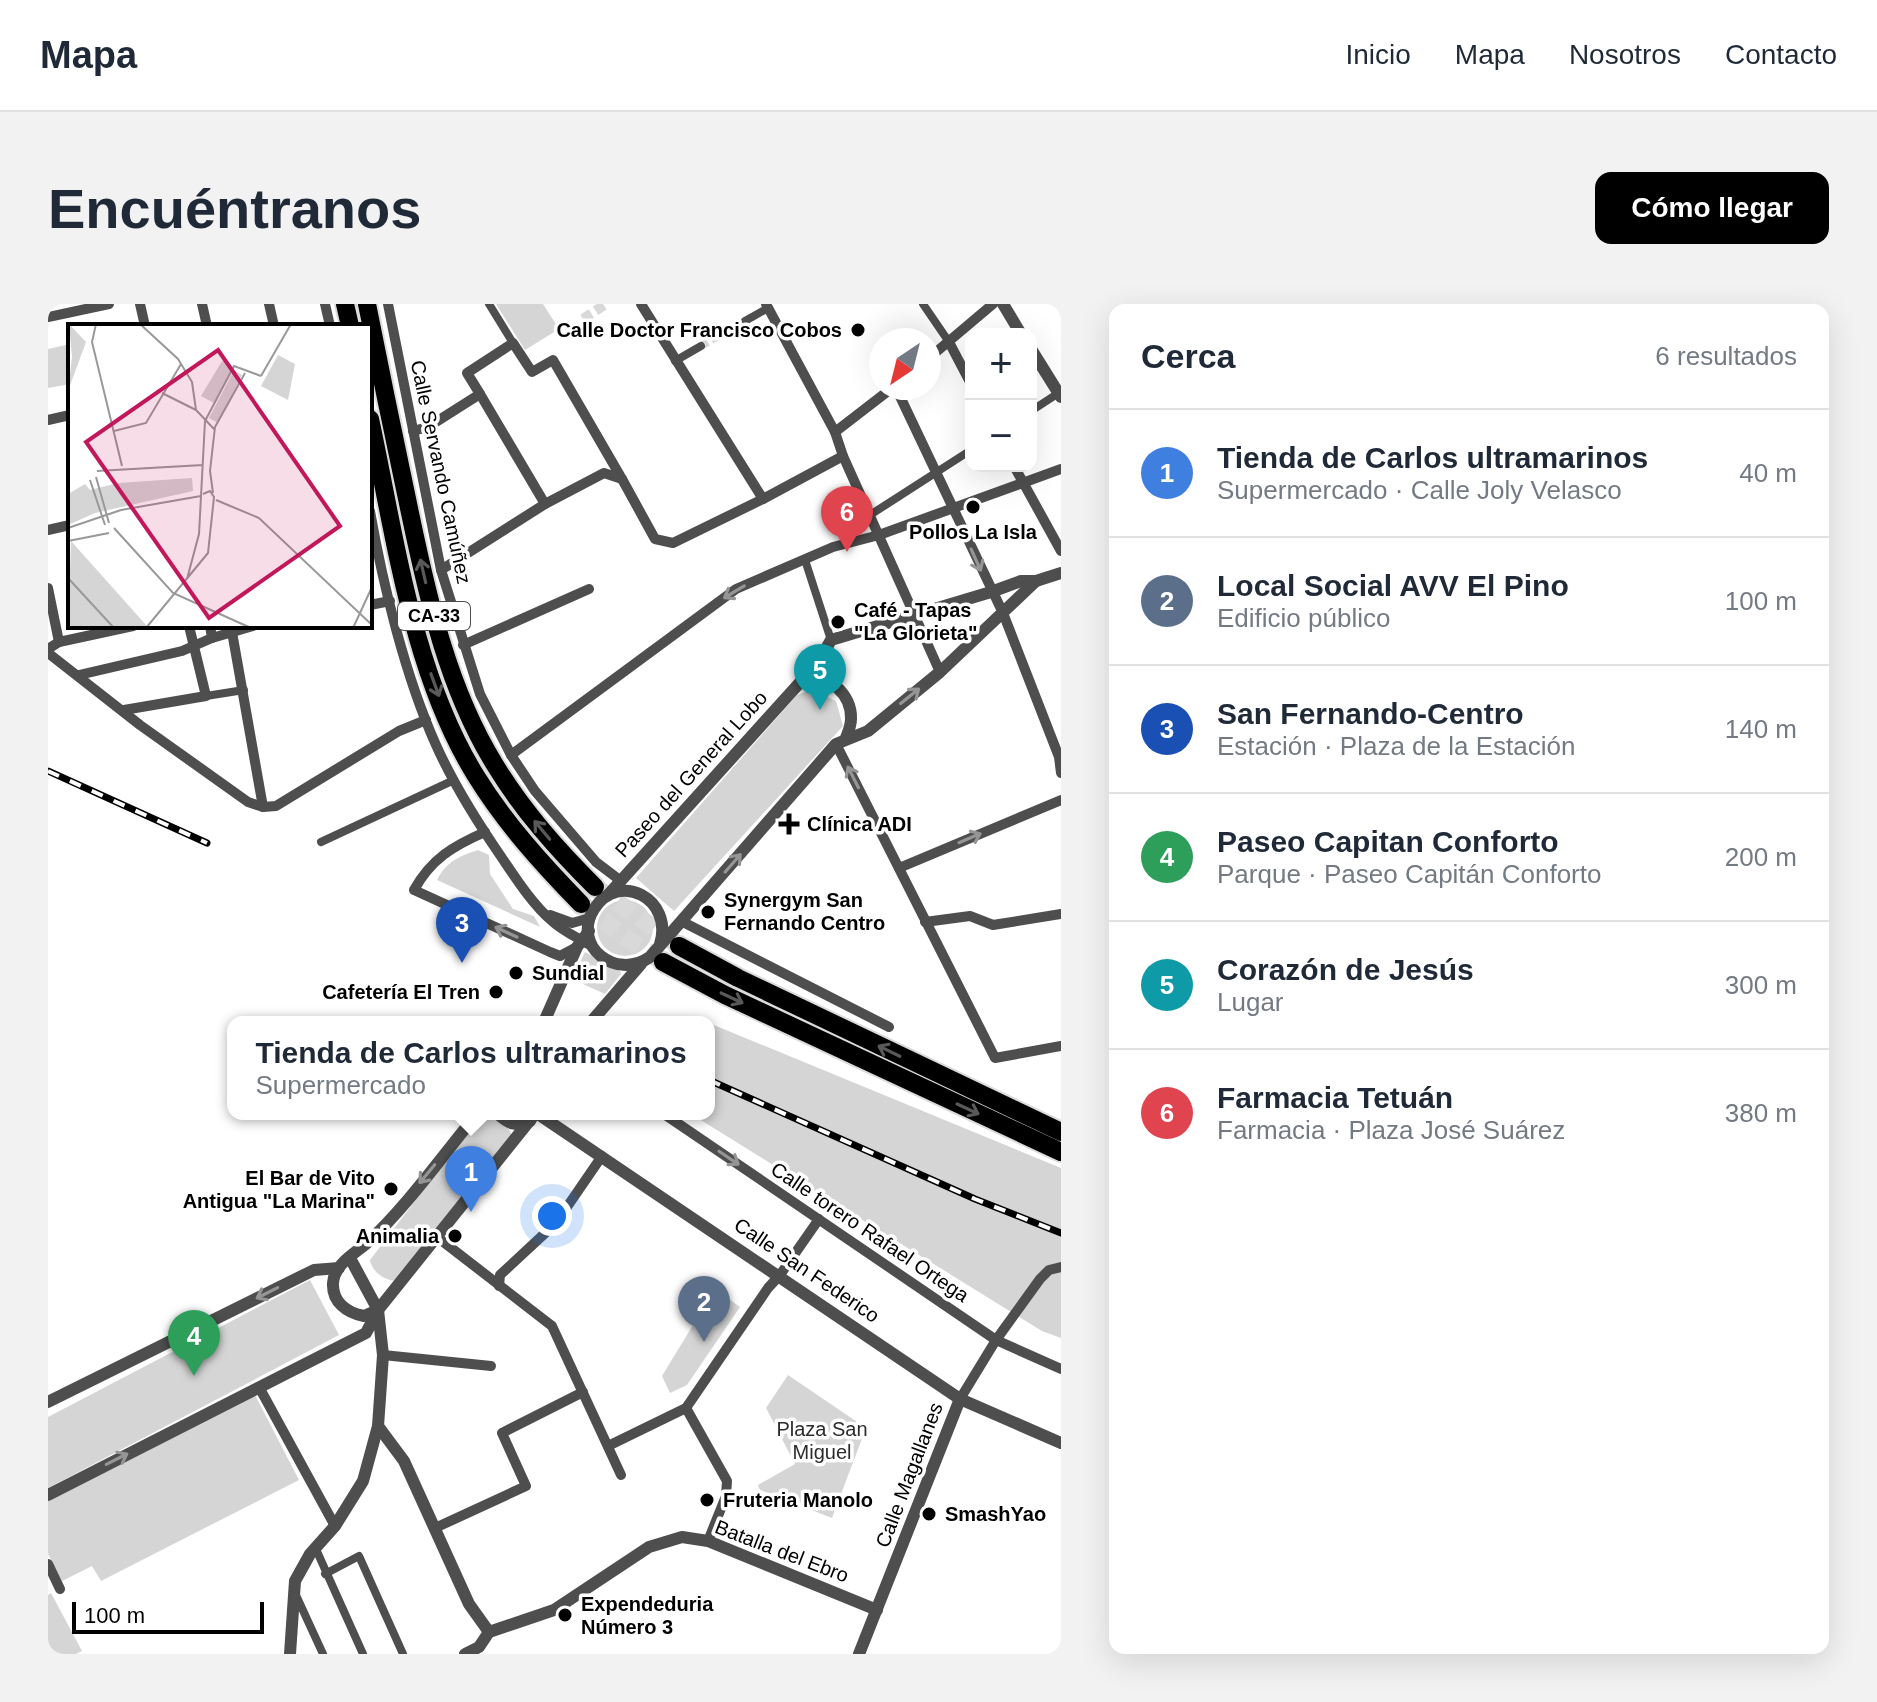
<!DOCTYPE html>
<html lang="es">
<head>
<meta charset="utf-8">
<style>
  :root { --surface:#fff; --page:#f2f2f3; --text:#1f2937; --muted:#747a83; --line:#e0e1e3; --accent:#000 }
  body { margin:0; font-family:Arial,sans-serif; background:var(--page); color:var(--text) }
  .controls { position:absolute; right:24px; top:24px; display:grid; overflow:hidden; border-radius:16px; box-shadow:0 8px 32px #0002 }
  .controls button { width:72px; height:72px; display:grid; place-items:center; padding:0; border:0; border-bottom:2px solid var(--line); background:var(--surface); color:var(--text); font:40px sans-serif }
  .compass { position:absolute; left:821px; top:24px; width:72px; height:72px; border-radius:50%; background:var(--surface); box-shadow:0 8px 32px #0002; rotate:215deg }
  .scale { position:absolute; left:24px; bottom:20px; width:192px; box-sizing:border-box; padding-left:8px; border:4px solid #000; border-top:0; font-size:22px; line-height:28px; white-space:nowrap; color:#000; -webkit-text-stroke:6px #fff; paint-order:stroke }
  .you { position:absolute; left:504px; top:912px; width:28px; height:28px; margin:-20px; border:6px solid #fff; border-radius:50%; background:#1a73e8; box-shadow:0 0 0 12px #1a73e833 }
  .badge { display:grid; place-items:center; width:52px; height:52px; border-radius:50%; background:var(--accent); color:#fff; font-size:26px; font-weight:700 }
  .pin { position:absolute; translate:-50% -66px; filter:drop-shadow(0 2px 4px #0008) }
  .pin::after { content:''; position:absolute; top:42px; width:28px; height:24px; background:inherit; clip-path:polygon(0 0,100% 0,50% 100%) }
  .popup { position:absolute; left:179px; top:712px; width:488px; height:104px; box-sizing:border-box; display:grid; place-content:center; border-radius:16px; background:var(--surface); filter:drop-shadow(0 2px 6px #0005); font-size:26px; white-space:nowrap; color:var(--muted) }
  .popup b { font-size:30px; color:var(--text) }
  .popup::after { content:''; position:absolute; left:50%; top:100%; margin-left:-16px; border:16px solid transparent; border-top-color:var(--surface) }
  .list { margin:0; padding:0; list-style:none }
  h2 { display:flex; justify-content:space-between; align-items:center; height:104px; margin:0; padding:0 32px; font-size:34px }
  h2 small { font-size:26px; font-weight:400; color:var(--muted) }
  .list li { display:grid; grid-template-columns:52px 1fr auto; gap:24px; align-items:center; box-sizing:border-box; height:128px; padding:0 32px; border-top:2px solid var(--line) }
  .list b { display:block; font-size:30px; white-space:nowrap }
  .list p { margin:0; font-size:26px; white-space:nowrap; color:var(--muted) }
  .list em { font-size:26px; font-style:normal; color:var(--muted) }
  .map { position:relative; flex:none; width:1013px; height:1350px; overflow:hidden; border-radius:16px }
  header { display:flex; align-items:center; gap:48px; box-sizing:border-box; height:112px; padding:0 40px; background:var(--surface); border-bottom:2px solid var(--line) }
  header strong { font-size:38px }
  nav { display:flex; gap:44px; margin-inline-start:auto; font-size:28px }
  .intro { display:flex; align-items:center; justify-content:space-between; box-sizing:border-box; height:192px; padding:0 48px }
  h1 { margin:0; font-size:56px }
  .button { padding:20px 36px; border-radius:16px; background:var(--accent); color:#fff; font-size:28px; font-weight:700 }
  main { display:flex; gap:48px; padding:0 48px }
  aside { flex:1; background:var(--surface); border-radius:16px; box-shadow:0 8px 32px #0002 }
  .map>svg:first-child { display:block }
  .green { fill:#d5d5d5 }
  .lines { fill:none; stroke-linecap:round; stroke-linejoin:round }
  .pedestrian-tunnel { stroke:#d9d9d9; stroke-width:8; stroke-dasharray:8 4; stroke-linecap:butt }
  .minor-tunnel { stroke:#d9d9d9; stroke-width:10; stroke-dasharray:10 5; stroke-linecap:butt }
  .motorway-tunnel { stroke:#d9d9d9; stroke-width:18; stroke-dasharray:18 9; stroke-linecap:butt }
  .motorway-casing { stroke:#dbdbdb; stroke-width:22 }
  .pedestrian { stroke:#4e4e4e; stroke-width:8 }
  .minor { stroke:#4e4e4e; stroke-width:10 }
  .tertiary { stroke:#4e4e4e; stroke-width:12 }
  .motorway { stroke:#000; stroke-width:18 }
  .rail-casing { stroke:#000; stroke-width:7 }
  .rail { stroke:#fff; stroke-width:4; stroke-dasharray:12; stroke-linecap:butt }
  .oneway { stroke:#959595 }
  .oneway2 { stroke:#595959 }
  .poi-dot { fill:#000; stroke:#fff; stroke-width:3 }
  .labels { text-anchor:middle; stroke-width:7; stroke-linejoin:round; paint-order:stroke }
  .shield { fill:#fff; stroke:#4c4c4c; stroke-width:2 }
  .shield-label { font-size:18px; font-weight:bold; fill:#000 }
  .poi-label { font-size:20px; font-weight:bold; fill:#000; stroke:#fff; text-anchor:start }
  .street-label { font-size:20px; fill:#000; stroke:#fff }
  .park-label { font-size:20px; fill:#2c2c2c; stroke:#fff }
  .inset-road { fill:none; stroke:#999; stroke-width:2 }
  .view { fill:#c2185b; fill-opacity:0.15; stroke:#c2185b; stroke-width:4 }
  .inset-edge { fill:none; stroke:#000; stroke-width:4 }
</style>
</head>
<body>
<header>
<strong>Mapa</strong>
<nav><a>Inicio</a><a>Mapa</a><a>Nosotros</a><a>Contacto</a></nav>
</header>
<div class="intro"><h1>Encuéntranos</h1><a class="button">Cómo llegar</a></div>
<main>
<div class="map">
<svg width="1013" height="1350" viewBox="0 0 1013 1350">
  <rect width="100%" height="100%" fill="#fff"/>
  <g class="green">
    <polygon points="448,0 495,0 511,25 477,46"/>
    <polygon points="22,40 22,80 0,84 0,45"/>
    <polygon points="760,387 767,387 788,397 795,422 626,607 588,574 749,391"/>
    <path d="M430 546 441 551 442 570 465 605 486 612 492 623 389 576C398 558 411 552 430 546Z"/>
    <circle cx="577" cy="624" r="28"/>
    <polygon points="537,648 572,667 573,670 557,690 524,675"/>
    <polygon points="661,719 1013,864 1013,1034 994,1027 643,810 661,810"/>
    <path d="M433 810C445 810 461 821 464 832L349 977C337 977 324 968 322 956Z"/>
    <polygon points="262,976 291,1031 0,1184 0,1113"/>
    <polygon points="667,985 692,1003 639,1081 622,1089 614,1072"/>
    <polygon points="740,1071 818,1124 784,1214 712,1186 710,1181 747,1160 718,1104"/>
    <polygon points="207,1091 251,1176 53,1277 44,1262 14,1277 0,1250 0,1197"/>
    <polygon points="3,1289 34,1347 28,1350 0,1350 0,1291"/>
  </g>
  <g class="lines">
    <polyline class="pedestrian-tunnel" points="653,42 697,17"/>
    <polyline class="minor-tunnel" points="535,15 558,0"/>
    <g class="motorway-tunnel">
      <polyline points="547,583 629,640"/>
      <polyline points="533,600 578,634 615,658"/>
    </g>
    <defs>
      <g id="motorway">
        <polyline points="297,0 302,22"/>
        <path d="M319 0C333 70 347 139 362 209 380 295 400 385 447 461 475 507 509 545 547 583"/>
        <path d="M322 115C347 231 364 369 428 472 457 519 494 560 533 600"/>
        <polyline points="631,642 690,674 1013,828"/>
        <polyline points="615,658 677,691 1013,848"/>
      </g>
    </defs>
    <use href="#motorway" class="motorway-casing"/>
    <g class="pedestrian">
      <polyline points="441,0 465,39"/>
      <polyline points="875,0 901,38"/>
      <polyline points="697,17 720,4"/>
      <polyline points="627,57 653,42"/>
      <polyline points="983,107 1012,88"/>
      <polyline points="822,211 923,146"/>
      <polyline points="757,256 783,336"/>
      <polyline points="158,392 196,386"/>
      <polyline points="273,538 406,476"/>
      <polyline points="267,1243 315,1350"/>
      <polyline points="277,1270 311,1252 355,1350"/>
      <polyline points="247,1289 275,1350"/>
    </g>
    <g class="minor">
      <polyline points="92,0 97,22"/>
      <polyline points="154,0 159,22"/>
      <polyline points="221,0 226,22"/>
      <polyline points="277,0 282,22"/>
      <polyline points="340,0 393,266 432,390 463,451 487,487 548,558 573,577"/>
      <polyline points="593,0 715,195"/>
      <polyline points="718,0 787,128 795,152 892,368"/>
      <polyline points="0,13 61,0"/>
      <polyline points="901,38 923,80"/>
      <polyline points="881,54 945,0"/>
      <polyline points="848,84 955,309 1011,453 1013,469"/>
      <polyline points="0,116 22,111"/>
      <polyline points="365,127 380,123 432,90 497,200"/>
      <polyline points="787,128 844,84"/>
      <polyline points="966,162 1013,247"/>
      <polyline points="574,175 607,235 625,239 715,195 795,152"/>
      <path d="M322 207C335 281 357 372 388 441 405 479 428 516 452 551 467 573 484 600 504 617 515 627 528 633 540 640"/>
      <polyline points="0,226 22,221"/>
      <polyline points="393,266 497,200 556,169 574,175 505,56 484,68 465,39 419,69 432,90"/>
      <polyline points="0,284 11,338"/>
      <polyline points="322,301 342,297"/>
      <polyline points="162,322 164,334"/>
      <polyline points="184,328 215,503"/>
      <polyline points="415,341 541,285"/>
      <polyline points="0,345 11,338 85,322"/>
      <polyline points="0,349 92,421 200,498 215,503 228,502 351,427 378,416"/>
      <polyline points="31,371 134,347 164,334 205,322"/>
      <polyline points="76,406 158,392 141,322"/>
      <polyline points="788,440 947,754 1013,742"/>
      <polyline points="463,451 688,285 785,243 831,231 1013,165"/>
      <path d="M437 528C405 542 383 555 366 586L502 648 512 652 529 643"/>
      <polyline points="851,564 1013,496"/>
      <polyline points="502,611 524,619 542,614"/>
      <polyline points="633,617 841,723"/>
      <polyline points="877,618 922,612 945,621 1013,610"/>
      <polyline points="616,810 948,1036 1013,1065"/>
      <polyline points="389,933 504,1022 573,1171"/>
      <polyline points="451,982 452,971 508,919 554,852"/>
      <polyline points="335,1051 443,1062"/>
      <polyline points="211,1083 287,1222"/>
      <polyline points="912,1095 948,1036 992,975 1001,966 1013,963"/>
      <polyline points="638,1104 679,1177 678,1192 660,1237"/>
      <polyline points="560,1142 638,1104 720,984 732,971 771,915"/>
      <polyline points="387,1224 478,1182 454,1129 535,1088"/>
      <polyline points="0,1260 12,1285"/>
    </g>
    <g class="tertiary">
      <polyline points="955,0 973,30"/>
      <polyline points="983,45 1013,93"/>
      <path d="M756 374C780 369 804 390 803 415 803 421 800 429 798 434"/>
      <polyline points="560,591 756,374 771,357 783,336 943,288 973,277 988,277 1013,269"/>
      <path d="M612 640C626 595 571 566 546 605 523 642 568 677 602 653L788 440 820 427 892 368 988 277"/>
      <polyline points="496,718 529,643 541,627"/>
      <polyline points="543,718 593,660"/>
      <path d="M450 810C461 820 468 823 482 817"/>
      <polyline points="490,810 912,1095 1013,1139"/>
      <path d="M330 1006 316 1012C299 1009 284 998 285 979 286 960 308 949 320 938 360 901 394 852 429 810"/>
      <polyline points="0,1098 266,966 291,964"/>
      <polyline points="330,1122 356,1157 421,1300 441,1328"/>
      <polyline points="0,1191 318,1029 330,1006 487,810"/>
      <polyline points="242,1350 247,1277 262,1250 287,1222 315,1177 330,1122 335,1051 330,1006 302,954"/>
      <polyline points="417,1350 431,1343 441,1328 506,1306 601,1243 634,1233 660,1237 829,1306"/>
      <polyline points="811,1350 912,1095"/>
    </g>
    <use href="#motorway" class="motorway"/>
    <defs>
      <g id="rail">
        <polyline points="0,467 159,539"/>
        <polyline points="661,776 927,895 1013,929"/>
      </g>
    </defs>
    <use href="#rail" class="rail-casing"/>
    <use href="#rail" class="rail"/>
  </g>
  <defs><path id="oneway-shaft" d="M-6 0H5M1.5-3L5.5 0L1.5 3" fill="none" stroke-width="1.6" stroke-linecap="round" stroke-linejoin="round" transform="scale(2)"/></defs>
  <g class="oneway">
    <use href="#oneway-shaft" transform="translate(928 256) rotate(66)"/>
    <use href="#oneway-shaft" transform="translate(686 288) rotate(149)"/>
    <use href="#oneway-shaft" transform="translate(862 392) rotate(-39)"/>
    <use href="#oneway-shaft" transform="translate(805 473) rotate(-117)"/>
    <use href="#oneway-shaft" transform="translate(922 534) rotate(-23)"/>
    <use href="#oneway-shaft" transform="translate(685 559) rotate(-49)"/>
    <use href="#oneway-shaft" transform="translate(458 628) rotate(-155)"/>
    <use href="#oneway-shaft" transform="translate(681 854) rotate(34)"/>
    <use href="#oneway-shaft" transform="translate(379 870) rotate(130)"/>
    <use href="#oneway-shaft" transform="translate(219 989) rotate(153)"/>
    <use href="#oneway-shaft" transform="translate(69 1155) rotate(-27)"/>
  </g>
  <g class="oneway2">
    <use href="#oneway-shaft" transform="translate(375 267) rotate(-103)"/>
    <use href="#oneway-shaft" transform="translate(387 381) rotate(70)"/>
    <use href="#oneway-shaft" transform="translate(494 526) rotate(-130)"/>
    <use href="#oneway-shaft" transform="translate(684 694) rotate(25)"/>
    <use href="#oneway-shaft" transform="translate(841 747) rotate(-154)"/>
    <use href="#oneway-shaft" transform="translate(920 805) rotate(25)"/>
  </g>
  <g class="poi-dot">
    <circle cx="810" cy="26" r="8"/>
    <circle cx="925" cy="203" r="8"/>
    <circle cx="790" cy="318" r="8"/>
    <path d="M737 508h8v8h8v8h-8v8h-8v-8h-8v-8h8z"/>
    <circle cx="660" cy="608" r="8"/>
    <circle cx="468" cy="669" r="8"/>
    <circle cx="448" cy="688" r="8"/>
    <circle cx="343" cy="885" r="8"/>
    <circle cx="407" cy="932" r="8"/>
    <circle cx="659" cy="1196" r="8"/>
    <circle cx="881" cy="1210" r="8"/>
    <circle cx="517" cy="1311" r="8"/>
  </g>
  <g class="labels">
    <rect class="shield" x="350" y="298" width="72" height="28" rx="6"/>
    <g class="shield-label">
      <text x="386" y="318">CA-33</text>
    </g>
    <g class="poi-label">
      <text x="794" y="33" text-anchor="end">Calle Doctor Francisco Cobos</text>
      <text x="925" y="235" text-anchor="middle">Pollos La Isla</text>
      <text x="806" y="313">Café - Tapas<tspan x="806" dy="23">"La Glorieta"</tspan></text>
      <text x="759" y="527">Clínica ADI</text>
      <text x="676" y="603">Synergym San<tspan x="676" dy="23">Fernando Centro</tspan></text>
      <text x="484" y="676">Sundial</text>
      <text x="432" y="695" text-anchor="end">Cafetería El Tren</text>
      <text x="327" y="881" text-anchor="end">El Bar de Vito<tspan x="327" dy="23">Antigua "La Marina"</tspan></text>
      <text x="391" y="939" text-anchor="end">Animalia</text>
      <text x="675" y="1203">Fruteria Manolo</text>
      <text x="897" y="1217">SmashYao</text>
      <text x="533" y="1307">Expendeduria<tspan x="533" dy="23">Número 3</tspan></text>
    </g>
    <g class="street-label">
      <text transform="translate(393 168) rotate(78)" y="7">Calle Servando Camúñez</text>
      <text transform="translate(643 470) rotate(-48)" y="7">Paseo del General Lobo</text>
      <text transform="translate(822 928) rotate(34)" y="7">Calle torero Rafael Ortega</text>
      <text transform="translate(759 966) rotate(34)" y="7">Calle San Federico</text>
      <text transform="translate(861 1171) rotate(-69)" y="7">Calle Magallanes</text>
      <text transform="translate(734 1247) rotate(21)" y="7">Batalla del Ebro</text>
    </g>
    <g class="park-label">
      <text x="774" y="1132">Plaza San<tspan x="774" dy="23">Miguel</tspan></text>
    </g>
  </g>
  <g transform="translate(20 20)">
    <rect width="304" height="304" fill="#fff"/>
    <path d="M1 0 18 18 0 67 4 33ZM210 31 227 40 220 76 193 62ZM154 37 165 43 146 79 133 72ZM166 46 174 51 150 99 141 94ZM124 154 125 167 27 189 0 201V170L17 160 22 166 50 159ZM3 217 79 302 78 304H0Z" fill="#d5d5d5"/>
    <path class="inset-road" d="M28 0 24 18 54 142M72 0 110 35 124 58 128 86 146 105M193 52 223 0M94 69 128 86M46 107 78 99 113 40M29 147 135 141M28 153 41 199M22 156 37 201M145 169 142 147 147 103 177 49M148 176 191 194 304 301M0 204 53 186 133 172M46 204 105 269 183 304M0 217 41 209M0 254 46 304M119 255 131 210 137 97 166 42 193 52M78 304 140 229 146 173 142 167 135 170M285 304 304 263"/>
    <path class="view" d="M150 26 272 202 141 294 18 118Z"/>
    <rect width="304" height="304" class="inset-edge"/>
  </g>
</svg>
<div class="controls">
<button>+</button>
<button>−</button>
</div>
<svg class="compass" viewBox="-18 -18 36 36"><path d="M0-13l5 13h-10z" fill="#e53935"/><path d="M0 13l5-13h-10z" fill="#747a83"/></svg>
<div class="scale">100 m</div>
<div class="you"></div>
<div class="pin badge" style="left:423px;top:908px;background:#3f7fe0">1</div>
<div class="popup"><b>Tienda de Carlos ultramarinos</b>Supermercado</div>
<div class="pin badge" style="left:656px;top:1038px;background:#5c6f8a">2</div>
<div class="pin badge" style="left:414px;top:659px;background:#1a4fb4">3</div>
<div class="pin badge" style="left:146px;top:1072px;background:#2e9e5b">4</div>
<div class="pin badge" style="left:772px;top:406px;background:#0f9aa8">5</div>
<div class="pin badge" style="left:799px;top:248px;background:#e0444e">6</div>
</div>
<aside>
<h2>Cerca<small>6 resultados</small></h2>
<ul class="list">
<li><span class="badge" style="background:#3f7fe0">1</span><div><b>Tienda de Carlos ultramarinos</b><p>Supermercado · Calle Joly Velasco</p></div><em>40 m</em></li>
<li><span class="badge" style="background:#5c6f8a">2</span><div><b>Local Social AVV El Pino</b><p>Edificio público</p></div><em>100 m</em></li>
<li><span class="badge" style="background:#1a4fb4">3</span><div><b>San Fernando-Centro</b><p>Estación · Plaza de la Estación</p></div><em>140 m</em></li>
<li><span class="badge" style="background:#2e9e5b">4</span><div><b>Paseo Capitan Conforto</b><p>Parque · Paseo Capitán Conforto</p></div><em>200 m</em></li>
<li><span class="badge" style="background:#0f9aa8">5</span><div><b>Corazón de Jesús</b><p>Lugar</p></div><em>300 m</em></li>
<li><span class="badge" style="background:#e0444e">6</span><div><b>Farmacia Tetuán</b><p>Farmacia · Plaza José Suárez</p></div><em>380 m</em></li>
</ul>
</aside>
</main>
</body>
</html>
